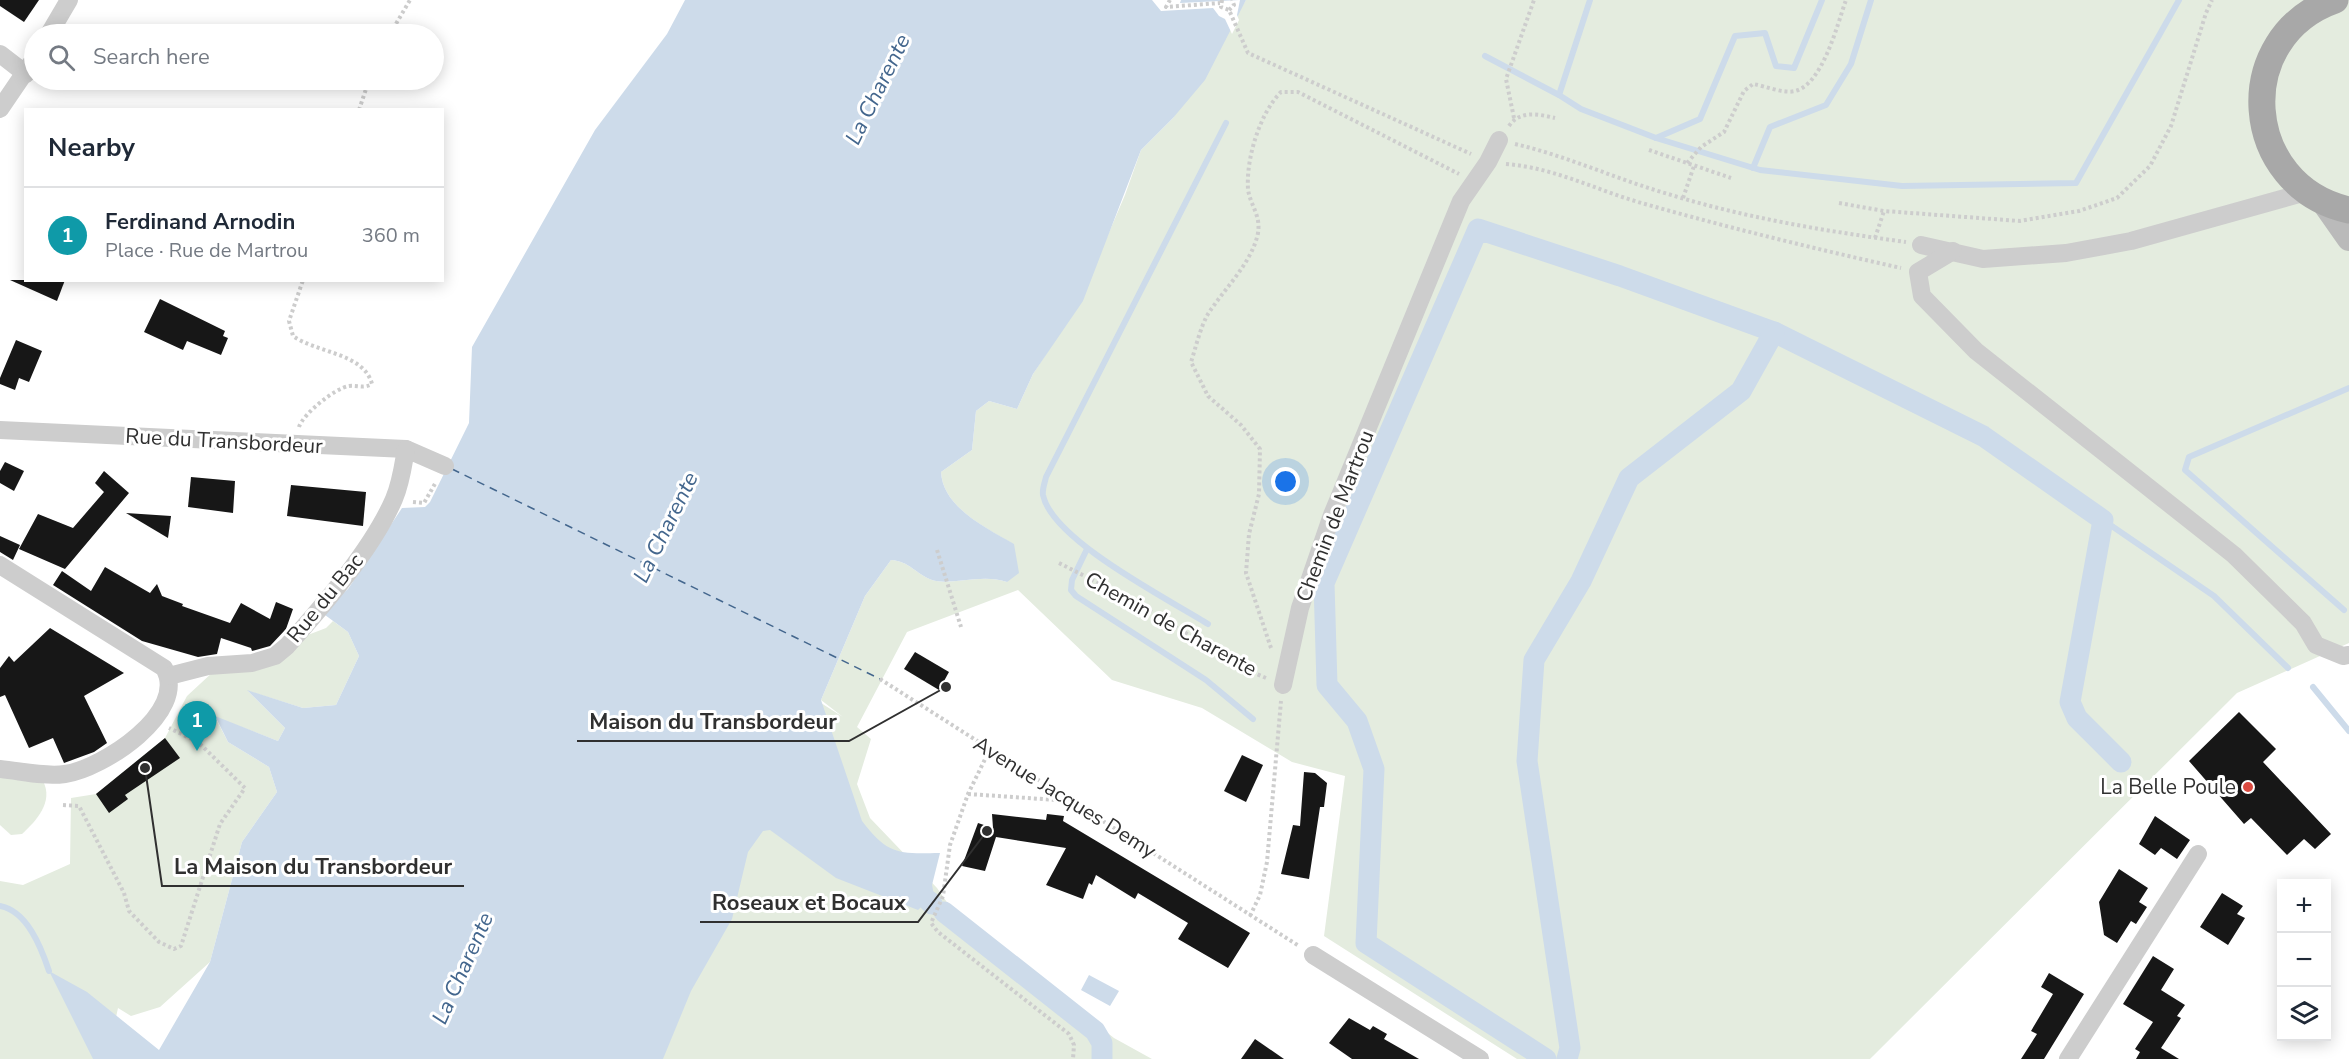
<!DOCTYPE html>
<html lang="en">
<head>
<meta charset="utf-8">
<style>
  :root { --surface:#fff; --page:#f6f6f7; --text:#1f2937; --muted:#747a83; --line:#e0e1e3; --accent:#111827 }
  body { margin:0; font-family:"Nunito Sans",sans-serif; background:var(--page); color:var(--text) }
  .controls { position:absolute; right:18px; bottom:18px; display:grid; overflow:hidden; border-radius:0px; box-shadow:0 3px 15px #0003 }
  .controls button { width:54px; height:54px; display:grid; place-items:center; padding:0; border:0; border-bottom:2px solid var(--line); background:var(--surface); color:var(--text); font:30px sans-serif }
  .you { position:absolute; left:1286px; top:482px; width:21px; height:21px; margin:-15px; border:4px solid #fff; border-radius:50%; background:#1a73e8; box-shadow:0 0 0 9px #1a73e833 }
  .badge { display:grid; place-items:center; width:39px; height:39px; border-radius:50%; background:var(--accent); color:#fff; font-size:20px; font-weight:700 }
  .pin { position:absolute; translate:-50% -50px; filter:drop-shadow(0 2px 3px #0008) }
  .pin::after { content:''; position:absolute; top:32px; width:21px; height:18px; background:inherit; clip-path:polygon(0 0,100% 0,50% 100%) }
  .list { margin:0; padding:0; list-style:none }
  h2 { display:flex; justify-content:space-between; align-items:center; height:78px; margin:0; padding:0 24px; font-size:26px }
  h2 small { font-size:20px; font-weight:400; color:var(--muted) }
  .list li { display:grid; grid-template-columns:39px 1fr auto; gap:18px; align-items:center; box-sizing:border-box; height:96px; padding:0 24px; border-top:2px solid var(--line) }
  .list b { display:block; font-size:22px; white-space:nowrap }
  .list p { margin:0; font-size:20px; white-space:nowrap; color:var(--muted) }
  .list em { font-size:20px; font-style:normal; color:var(--muted) }
  .icon { flex:none; width:33px; height:33px; fill:none; stroke:currentColor; stroke-width:2; stroke-linecap:round; stroke-linejoin:round }
  .map { position:relative; flex:none; width:2349px; height:1059px; overflow:hidden }
  .search { position:absolute; background:var(--surface); box-shadow:0 3px 15px #0003; left:24px; top:24px; width:420px; height:66px; display:flex; align-items:center; gap:15px; box-sizing:border-box; padding:0 21px; border-radius:33px; color:var(--muted); font-size:22px }
  .panel { position:absolute; background:var(--surface); box-shadow:0 3px 15px #0003; left:24px; top:108px; width:420px; height:174px; border-radius:0px }
  .map>svg:first-child { display:block }
  .green { fill:#e4ecdf }
  .water { fill:#cddbea }
  .pier { fill:#fff }
  .lines { fill:none; stroke-linecap:round; stroke-linejoin:round }
  .stream { stroke:#cddbea; stroke-width:6 }
  .canal { stroke:#cddbea; stroke-width:21 }
  .ferry { stroke:#43668d; stroke-width:1.5; stroke-dasharray:8 6; stroke-linecap:butt }
  .building { fill:#171717 }
  .path { stroke:#cdcdcd; stroke-width:4; stroke-dasharray:3 3; stroke-linecap:butt }
  .street { stroke:#cdcdcd; stroke-width:18 }
  .secondary { stroke:#bababa; stroke-width:24 }
  .primary { stroke:#a8a8a8; stroke-width:27 }
  .poi-dot { fill:#da493f; stroke:#fff; stroke-width:2 }
  .labels { text-anchor:middle; stroke-width:6; stroke-linejoin:round; paint-order:stroke }
  .street-label { font-size:21px; fill:#303030; stroke:#fff }
  .poi-label { font-size:21px; fill:#303030; stroke:#fff; text-anchor:end }
  .water-label { font-size:22px; font-style:italic; fill:#43668d; stroke:#fff }
  .leader { fill:none; stroke:#303030; stroke-width:2 }
  .callout-dot { fill:#303030; stroke:#fff; stroke-width:2 }
  .callout-label { font-size:22px; text-anchor:middle; font-weight:bold; fill:#303030; stroke:#fff; stroke-width:6; stroke-linejoin:round; paint-order:stroke }
</style>
</head>
<body>
<div class="map">
<svg width="2349" height="1059" viewBox="0 0 2349 1059">
  <rect width="100%" height="100%" fill="#fff"/>
  <g class="green">
    <path d="M1246 0H2349V643L2237 693 1870 1059H1517L1324 936 1345 776 1292 762 1202 708 1112 680 1018 590 907 632 857 727 871 739 857 784 870 818 937 888 951 908 1114 1038 1152 1059H635L765 817 846 822 821 703 843 717 821 700 865 596 891 560C909 561 916 574 932 580 950 586 982 573 1007 582L1013 544C987 528 943 508 941 472L972 450 976 411 989 401 1017 409 1033 374 1078 305 1125 195 1141 150 1173 118Z"/>
    <polygon points="333,621 348,632 359,656 336,705 303,708 248,691 285,728 278,741 215,717 228,742 269,767 277,792 242,842 210,962 160,1007 131,1016 118,1008 107,1059 0,1059 0,881 23,885 70,864 71,798 96,794 165,738 187,696 214,671 326,628"/>
    <path d="M0 775 43 781C54 802 36 821 22 834L11 835 0 825Z"/>
  </g>
  <g class="water">
    <path d="M685 0H1246L1205 80 1173 118 1141 150 1083 301 1033 374 1017 409 989 401 976 411 972 450 941 472C943 508 987 528 1014 544L1019 573 1007 582C982 573 950 586 932 580 916 574 909 561 891 560L865 596 821 700 862 821C888 855 899 854 940 853L932 885 934 895 918 910 836 878 770 830 763 831 748 852 732 919 691 991 663 1059H93L49 971 87 992 159 1050 210 962 242 842 277 792 269 767 228 742 215 716 278 741 285 728 247 690 303 708 336 705 359 656 348 632 321 612 348 589 402 508 425 507 430 502 469 423 472 347 595 130 667 34Z"/>
    <polygon points="1089,975 1119,991 1110,1006 1081,990"/>
  </g>
  <polygon class="pier" points="1152,0 1181,0 1180,3 1240,0 1237,15 1239,20 1232,34 1225,19 1219,16 1213,8 1161,11"/>
  <g class="lines">
    <g class="stream">
      <polyline points="1485,56 1559,95 1581,109 1656,138 1760,170 1902,186 2076,183 2179,0"/>
      <polyline points="1559,95 1590,0"/>
      <polyline points="1656,138 1700,119 1735,36 1765,33 1776,66 1794,68 1822,0"/>
      <polyline points="1753,168 1770,127 1826,105 1851,64 1871,0"/>
      <polyline points="2103,520 2214,596 2288,668"/>
      <polyline points="1087,549 1072,580 1071,590 1076,596 1206,680 1253,719"/>
      <polyline points="2344,610 2185,470 2189,457 2349,388"/>
      <path d="M1208 624C1168 599 1052 540 1043 495 1042 489 1045 482 1046 477L1226 123"/>
      <polyline points="2313,687 2349,731"/>
      <path d="M0 906C27 911 41 947 49 971"/>
    </g>
    <g class="canal">
      <polyline points="929,901 932,904"/>
      <polyline points="944,912 1095,1031 1102,1043 1102,1059"/>
      <polyline points="1546,1059 1366,943 1374,769 1357,721 1327,685 1324,583 1478,229 1620,276 1774,332 1983,436 2103,520 2070,702 2077,718 2121,762"/>
      <polyline points="1567,1059 1570,1048 1527,761 1534,660 1581,581 1629,478 1741,391 1774,332"/>
    </g>
    <polyline class="ferry" points="452,469 880,679"/>
  </g>
  <g class="building">
    <polygon points="0,0 39,0 24,22 0,6"/>
    <polygon points="10,280 65,280 57,301"/>
    <polygon points="160,299 225,331 223,336 228,338 221,355 187,341 183,350 144,332"/>
    <polygon points="16,340 42,351 29,382 19,378 15,390 0,384 0,378"/>
    <polygon points="5,462 24,471 14,491 0,483 0,471"/>
    <polygon points="104,471 129,493 65,569 19,549 38,514 73,528 104,492 95,483"/>
    <polygon points="191,477 235,481 233,513 188,507"/>
    <polygon points="291,485 366,492 363,526 287,516"/>
    <polygon points="126,513 171,516 168,538"/>
    <polygon points="0,536 20,545 13,560 0,552"/>
    <polygon points="105,567 150,593 157,584 162,596 183,604 182,606 230,623 241,603 270,619 276,602 293,609 286,629 270,646 252,651 251,648 221,638 217,654 198,657 142,641 53,585 62,571 91,591"/>
    <polygon points="50,628 124,673 84,696 107,743 94,752 64,763 53,738 29,748 5,695 0,697 0,668 9,656 14,662"/>
    <polygon points="915,652 949,672 939,690 904,669"/>
    <polygon points="2239,712 2276,749 2263,762 2331,834 2315,849 2304,839 2287,855 2251,818 2244,824 2189,761"/>
    <polygon points="165,738 180,758 125,795 128,799 109,813 96,794"/>
    <polygon points="1242,755 1263,765 1246,802 1224,791"/>
    <polygon points="1304,772 1315,773 1327,783 1324,807 1320,807 1309,879 1281,874 1293,825 1300,826"/>
    <polygon points="992,814 1046,820 1047,814 1064,816 1063,821 1250,933 1228,968 1178,939 1188,923 1138,893 1135,899 1096,875 1092,885 1089,883 1083,899 1046,885 1066,848 996,837 985,871 962,866 978,823 993,828"/>
    <polygon points="2155,816 2190,840 2177,859 2161,848 2155,855 2139,844"/>
    <polygon points="2119,869 2148,888 2139,902 2147,907 2136,924 2131,921 2117,943 2104,935 2099,902"/>
    <polygon points="2222,893 2243,906 2237,914 2245,918 2228,945 2200,927"/>
    <polygon points="2153,956 2174,969 2161,990 2185,1005 2177,1016 2181,1018 2161,1048 2179,1059 2136,1059 2140,1052 2135,1049 2153,1022 2123,1004"/>
    <polygon points="2049,973 2084,994 2044,1059 2021,1059 2037,1034 2031,1031 2053,994 2041,987"/>
    <polygon points="1349,1018 1370,1030 1373,1026 1387,1034 1384,1039 1419,1059 1352,1059 1329,1043"/>
    <polygon points="1255,1039 1284,1059 1241,1059"/>
  </g>
  <g class="lines">
    <g class="path">
      <polyline points="1170,0 1166,7 1220,3"/>
      <polyline points="1222,0 1221,7 1229,10 1248,53 1471,154"/>
      <polyline points="1229,10 1234,5 1232,0"/>
      <polyline points="390,34 410,0"/>
      <polyline points="359,110 369,80"/>
      <polyline points="1514,118 1506,79 1534,0"/>
      <path d="M1509 126C1520 110 1538 114 1555 118"/>
      <path d="M1515 144C1567 156 1616 179 1668 194 1746 218 1825 231 1906 242"/>
      <polyline points="1649,150 1731,178"/>
      <path d="M1687 163 1701 147 1724 132 1744 91 1753 84C1765 86 1784 94 1795 91 1823 84 1837 25 1846 0"/>
      <path d="M1506 164C1556 168 1598 191 1645 204 1730 228 1816 249 1901 268"/>
      <polyline points="1683,198 1694,166"/>
      <polyline points="1839,203 1884,211 2020,221 2079,211 2117,198 2150,166 2171,126 2206,13 2212,0"/>
      <polyline points="1875,238 1884,211"/>
      <path d="M299 427C303 414 335 388 349 386 358 385 363 389 372 384 364 353 317 353 293 336L289 321 303 280"/>
      <polyline points="413,502 424,503 436,482"/>
      <polyline points="937,550 961,627"/>
      <polyline points="1059,563 1130,599 1243,668 1266,678"/>
      <path d="M1271 648 1246 573 1249 534 1259 494 1260 449 1241 425 1208 396 1191 362C1196 347 1200 328 1208 314 1224 289 1252 263 1258 233 1261 215 1250 205 1248 189 1246 158 1260 113 1281 92H1298L1459 174"/>
      <polyline points="880,679 1299,946"/>
      <polyline points="990,749 968,794 950,845 943,896 931,923 938,932 1069,1034 1074,1045 1073,1059"/>
      <polyline points="968,794 1072,801"/>
      <polyline points="63,805 79,806 124,893 129,911 159,942 174,949 181,946 220,824 245,788 198,742 169,728"/>
      <polyline points="1250,916 1260,895 1267,862 1281,701"/>
    </g>
    <g class="street">
      <polyline points="49,34 69,0"/>
      <polyline points="0,54 26,74"/>
      <polyline points="0,109 34,59"/>
      <polyline points="1921,245 1983,259 2066,253 2131,241 2306,192"/>
      <polyline points="1953,251 1918,272 1922,296 1976,351 2234,555 2303,623 2316,645 2343,656 2349,655"/>
      <polyline points="0,430 406,449 445,466"/>
      <path d="M0 565 164 668C190 712 102 769 65 774 44 777 21 771 0 769"/>
      <path d="M169 676 208 666 252 663 275 656 287 646C323 606 373 548 394 499 401 483 403 466 406 449"/>
      <polyline points="1283,685 1300,608 1332,515 1461,201 1488,162 1499,140"/>
      <polyline points="1313,955 1480,1059"/>
      <polyline points="2068,1059 2198,854"/>
    </g>
    <polyline class="secondary" points="2323,202 2349,239"/>
    <path class="primary" d="M2335 0C2230 37 2241 186 2349 210"/>
  </g>
  <circle class="poi-dot" cx="2248" cy="787" r="6"/>
  <g class="labels">
    <g class="street-label">
      <text transform="translate(224 441) rotate(3)" y="7">Rue du Transbordeur</text>
      <text transform="translate(1335 516) rotate(-69)" y="7">Chemin de Martrou</text>
      <text transform="translate(325 598) rotate(-51)" y="7">Rue du Bac</text>
      <text transform="translate(1171 624) rotate(29)" y="7">Chemin de Charente</text>
      <text transform="translate(1065 797) rotate(32)" y="7">Avenue Jacques Demy</text>
    </g>
    <g class="poi-label">
      <text x="2236" y="794">La Belle Poule</text>
    </g>
    <g class="water-label">
      <text transform="translate(877 89) rotate(-64)" y="8">La Charente</text>
      <text transform="translate(665 527) rotate(-64)" y="8">La Charente</text>
      <text transform="translate(462 968) rotate(-66)" y="8">La Charente</text>
    </g>
  </g>
  <path class="leader" d="M946 687L849 741H577M145 768L162 886H464M987 831L918 922H700"/>
  <g class="callout-dot">
    <circle cx="946" cy="687" r="6"/>
    <circle cx="145" cy="768" r="6"/>
    <circle cx="987" cy="831" r="6"/>
  </g>
  <g class="callout-label">
    <text x="713" y="729">Maison du Transbordeur</text>
    <text x="313" y="874">La Maison du Transbordeur</text>
    <text x="809" y="910">Roseaux et Bocaux</text>
  </g>
</svg>
<div class="controls">
<button>+</button>
<button>−</button>
<button><svg class="icon" aria-label="layers" viewBox="0 0 24 24"><path d="M12 4l9 5-9 5-9-5zM3 14l9 5 9-5"/></svg></button>
</div>
<div class="you"></div>
<div class="pin badge" style="left:197px;top:751px;background:#0f9aa8">1</div>
<div class="search"><svg class="icon" aria-label="search" viewBox="0 0 24 24"><circle cx="10" cy="10" r="6"/><path d="M15 15l6 6"/></svg>Search here</div>
<section class="panel">
<h2>Nearby<small></small></h2>
<ul class="list">
<li><span class="badge" style="background:#0f9aa8">1</span><div><b>Ferdinand Arnodin</b><p>Place · Rue de Martrou</p></div><em>360 m</em></li>
</ul>
</section>
</div>
</body>
</html>
